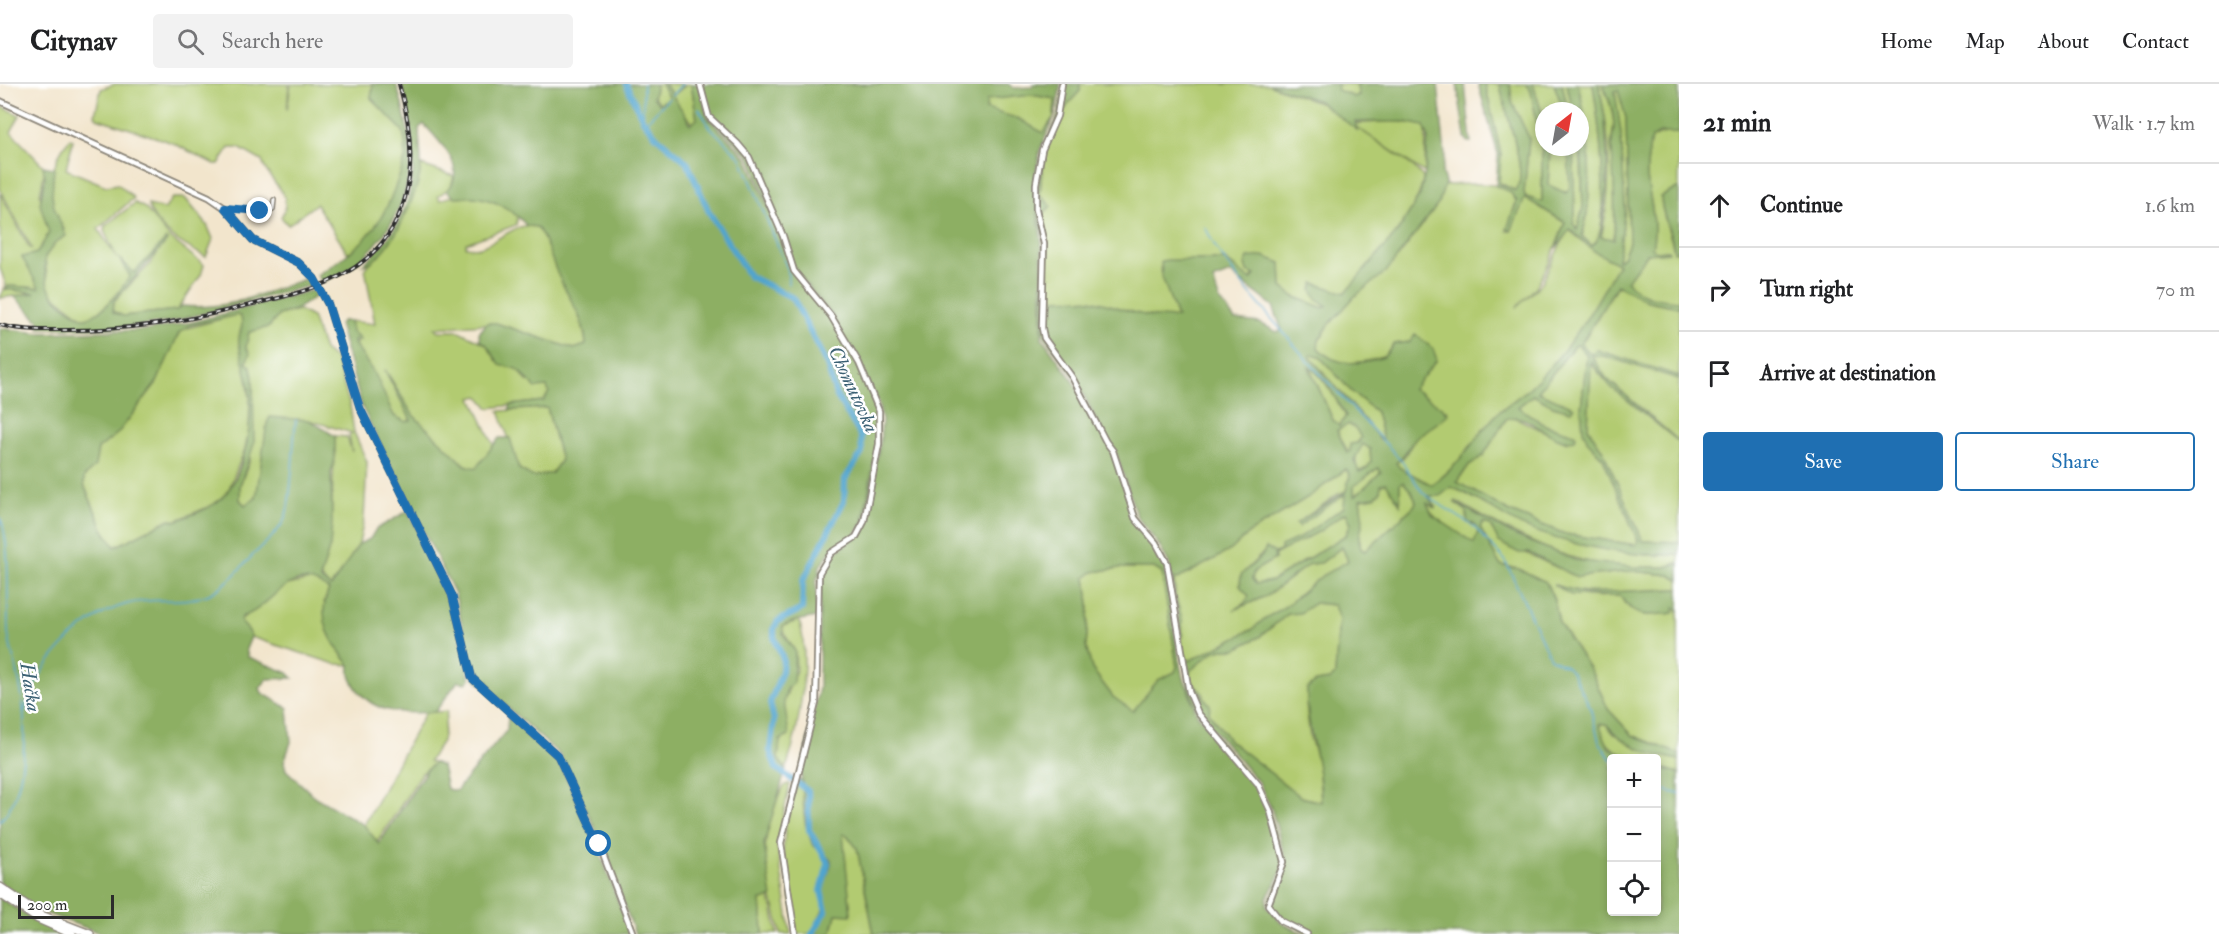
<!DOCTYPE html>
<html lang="en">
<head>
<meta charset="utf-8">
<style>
  :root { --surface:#fff; --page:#f2f2f2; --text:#202124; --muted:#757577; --line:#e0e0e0; --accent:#1f6fb2 }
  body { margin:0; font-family:"IM FELL Double Pica",serif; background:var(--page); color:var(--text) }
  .controls { position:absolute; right:18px; bottom:18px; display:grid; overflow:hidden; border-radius:6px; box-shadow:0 3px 9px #0003 }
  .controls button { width:54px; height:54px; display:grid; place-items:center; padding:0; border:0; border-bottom:2px solid var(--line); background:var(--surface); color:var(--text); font:30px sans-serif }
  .compass { position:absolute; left:1535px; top:18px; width:54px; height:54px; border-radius:50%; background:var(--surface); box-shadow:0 3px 9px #0003; rotate:31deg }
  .scale { position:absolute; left:18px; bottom:15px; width:96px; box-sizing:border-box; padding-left:6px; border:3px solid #2b2b2b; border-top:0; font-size:16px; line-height:21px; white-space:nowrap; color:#2b2b2b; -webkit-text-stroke:4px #fff; paint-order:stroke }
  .stop { position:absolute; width:18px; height:18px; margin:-14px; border:4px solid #1f6fb2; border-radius:50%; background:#fff }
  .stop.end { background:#1f6fb2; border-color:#fff; box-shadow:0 2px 6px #0008 }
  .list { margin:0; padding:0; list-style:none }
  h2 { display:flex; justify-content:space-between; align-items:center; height:78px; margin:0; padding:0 24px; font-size:26px }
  h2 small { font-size:20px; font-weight:400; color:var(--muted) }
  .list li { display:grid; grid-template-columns:39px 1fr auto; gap:18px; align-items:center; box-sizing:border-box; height:84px; padding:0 24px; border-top:2px solid var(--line) }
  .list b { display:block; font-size:22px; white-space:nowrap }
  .list em { font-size:20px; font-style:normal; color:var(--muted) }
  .actions { display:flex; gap:12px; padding:18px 24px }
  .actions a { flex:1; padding:14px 0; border:2px solid var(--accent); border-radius:6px; text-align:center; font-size:21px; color:var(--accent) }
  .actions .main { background:var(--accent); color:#fff }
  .icon { flex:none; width:33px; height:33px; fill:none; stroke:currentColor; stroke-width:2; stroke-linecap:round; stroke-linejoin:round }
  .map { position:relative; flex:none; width:1679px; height:850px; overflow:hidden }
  header { display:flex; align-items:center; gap:36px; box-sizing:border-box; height:84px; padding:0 30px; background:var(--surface); border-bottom:2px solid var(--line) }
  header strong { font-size:28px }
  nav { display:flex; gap:33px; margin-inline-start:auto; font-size:21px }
  .search { width:420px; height:54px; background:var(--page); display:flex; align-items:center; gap:15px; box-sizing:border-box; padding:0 21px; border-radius:6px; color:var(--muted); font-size:22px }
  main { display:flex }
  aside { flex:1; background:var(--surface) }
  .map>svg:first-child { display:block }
  .green { fill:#b2cb71; stroke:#6e7b4e; stroke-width:1.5 }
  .forest { fill:#8daf63; stroke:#5c6d47; stroke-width:1.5; fill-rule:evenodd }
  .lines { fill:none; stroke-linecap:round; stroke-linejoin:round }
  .stream { stroke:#51a4cd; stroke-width:1.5 }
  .river { stroke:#51a4cd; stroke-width:6 }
  .street-casing { stroke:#8e887c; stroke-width:6 }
  .secondary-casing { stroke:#8e887c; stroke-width:8 }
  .highway-casing { stroke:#8e887c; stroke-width:10 }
  .street { stroke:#fff; stroke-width:3 }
  .secondary { stroke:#fff; stroke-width:4.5 }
  .highway { stroke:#fff; stroke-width:7 }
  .rail-casing { stroke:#2b2b2b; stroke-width:4 }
  .rail { stroke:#fff; stroke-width:1.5; stroke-dasharray:4.5; stroke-linecap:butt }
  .route { stroke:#1f6fb2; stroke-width:8 }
  .labels { text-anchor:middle; stroke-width:5; stroke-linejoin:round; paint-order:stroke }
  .water-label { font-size:20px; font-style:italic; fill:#3c6174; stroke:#fff }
</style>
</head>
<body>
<header>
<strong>Citynav</strong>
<div class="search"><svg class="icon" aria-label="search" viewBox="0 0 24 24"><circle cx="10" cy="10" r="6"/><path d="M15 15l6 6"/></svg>Search here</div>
<nav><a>Home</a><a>Map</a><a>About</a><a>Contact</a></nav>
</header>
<main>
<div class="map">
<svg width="1679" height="850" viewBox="0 0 1679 850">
  <rect width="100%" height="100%" fill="#fff"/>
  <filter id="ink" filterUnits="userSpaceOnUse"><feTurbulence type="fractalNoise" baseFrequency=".0167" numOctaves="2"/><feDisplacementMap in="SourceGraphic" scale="12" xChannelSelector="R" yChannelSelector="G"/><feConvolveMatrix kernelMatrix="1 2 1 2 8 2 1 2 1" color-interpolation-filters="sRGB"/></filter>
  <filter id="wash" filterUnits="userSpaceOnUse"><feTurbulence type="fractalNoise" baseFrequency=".008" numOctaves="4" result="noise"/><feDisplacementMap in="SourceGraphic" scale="24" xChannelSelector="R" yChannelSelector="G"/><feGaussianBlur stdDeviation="1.35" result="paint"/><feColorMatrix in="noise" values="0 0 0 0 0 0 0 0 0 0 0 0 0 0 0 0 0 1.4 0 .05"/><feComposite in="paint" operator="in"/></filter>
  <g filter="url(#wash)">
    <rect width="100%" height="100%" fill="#f2e5cc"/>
    <g class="green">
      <path d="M115 0H289L287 26 291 0H373L371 14 403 47C406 58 407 70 405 80 402 100 368 167 347 168L316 120 288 141 281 133C296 109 268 99 262 77L239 64H229L219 80H214L173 59 97 34 95 31 101 5Z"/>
      <polygon points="656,0 661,0 669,14 661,20 653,13"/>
      <polygon points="665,0 684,0 674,11 687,0 691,0 697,35 694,40 681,26"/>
      <path d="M1080 0H1268L1325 21 1414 83 1423 93C1423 122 1367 188 1345 209L1314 200 1321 216 1327 222 1323 224 1295 213 1282 204 1281 179 1263 172 1251 196 1225 176H1192L1160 184 1177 234H1153L1047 215 1048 163 1042 130 1051 122 1040 111C1041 73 1052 34 1080 7Z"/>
      <polygon points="1338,0 1356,0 1359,11 1354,13 1337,6"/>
      <path d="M1485 0H1500C1503 23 1530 90 1516 107L1498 98 1501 71Z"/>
      <polygon points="1510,0 1526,0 1531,7 1542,66 1542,118 1526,113 1524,109 1529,54 1512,18"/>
      <polygon points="1533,0 1554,0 1564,27 1544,27 1544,36"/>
      <polygon points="1562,0 1567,0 1573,27 1568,27"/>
      <path d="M1578 0H1593C1597 26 1614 148 1592 162L1582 152C1595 109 1589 43 1578 0Z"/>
      <path d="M1599 0H1603L1611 23 1614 39 1611 62 1615 91 1614 155 1601 154C1610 116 1611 70 1605 32 1603 21 1600 11 1599 0Z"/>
      <polygon points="1618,6 1626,34 1629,158 1623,173 1618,176 1625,124 1621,49 1614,7"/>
      <polygon points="1031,11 1055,15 1054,33 1043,50 1019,35 985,25 987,15"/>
      <polygon points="0,22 20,31 11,48 45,84 40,111 49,149 41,165 28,179 39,204 9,202 6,205 37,209 0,214 6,201 0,184 0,109 29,163 32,165 0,105"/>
      <polygon points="1394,37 1424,41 1426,44 1425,89 1352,40"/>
      <path d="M1668 48 1679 49V103L1661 113C1661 131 1671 149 1674 168L1679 167V217C1661 216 1638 213 1627 197L1647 170 1668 166 1655 167 1652 163C1658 139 1649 116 1647 92 1646 80 1649 66 1651 54Z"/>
      <path d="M70 55 73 56 66 85 106 102 118 100 134 114 98 145 117 174 104 147 105 142 135 119 145 124 169 153 204 181 201 191 177 226 123 232 113 227 114 217 150 180 166 156 134 189 121 177 131 192C123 205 98 235 83 234L48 207 45 173 64 145C44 120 49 77 70 55Z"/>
      <polygon points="1580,59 1583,123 1577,146 1573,139 1575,131 1573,63 1580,63"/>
      <polygon points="1550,63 1568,63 1570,107 1564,108 1548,101"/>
      <path d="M421 81 454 92 451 103 438 112 440 116C463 107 502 112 518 132L516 141 466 159V163C470 163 476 165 480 163 496 159 520 135 537 143 552 165 585 236 586 261L574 265 496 239 435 244 439 247H459L486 260 496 276 517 285 527 297 547 303 549 308 544 317 489 324 479 312 472 314 494 362 476 384C459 384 423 344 412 330 402 316 395 300 385 286L411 336 406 338 394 332 355 261 359 253 352 248 350 237 375 240 365 184C369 180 374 176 379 171 402 146 414 114 421 81Z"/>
      <path d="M1444 101C1464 101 1510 93 1516 118L1507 147H1511L1524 113 1565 139 1549 179 1536 203 1516 224 1541 200 1568 145 1594 167 1618 180C1593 227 1566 271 1526 307 1516 315 1506 321 1497 330 1473 355 1461 381 1431 401L1400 384 1395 379C1407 374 1407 366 1414 357 1423 346 1437 341 1448 327L1413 305 1432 281 1410 258 1394 260 1384 273C1361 280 1331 285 1316 261L1329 241 1354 213 1399 172 1439 119Z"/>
      <path d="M172 114H185L207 141 213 155 206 173C183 161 157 147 148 121L165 125Z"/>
      <polygon points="1617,201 1648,217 1679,223 1679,292 1597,266 1590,270 1581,260"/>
      <path d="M299 226 312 233 324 266 336 276 350 322 354 348 367 378 364 435 358 465 330 503 319 491 330 462 335 352 347 353 352 368 349 351 352 349 309 336C295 350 275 364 264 380 255 392 264 418 245 421L240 416V401L250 376 253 301 251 283 246 278 249 270 246 263 249 248 269 243 279 231Z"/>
      <polygon points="236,231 240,232 243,238 239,259 245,279 250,314 249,346 245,365 228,407 215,420 175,437 170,435 115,463 103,445 84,401 84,393 94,382 98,365 118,349 157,298 176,252 184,245"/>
      <polygon points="1574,261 1578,261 1587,271 1581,324 1588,358 1603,374 1638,457 1636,461 1565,450 1510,428 1457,399 1469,381 1483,372 1506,335 1512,332 1567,358 1574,350 1545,341 1518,323 1533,311 1553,322 1571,327 1538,308"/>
      <path d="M1312 270 1319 271 1351 307 1376 328 1383 355 1379 356C1359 326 1333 301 1310 273Z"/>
      <polygon points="1591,271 1604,272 1679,295 1679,357 1606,294"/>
      <polygon points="1590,278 1605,296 1679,358 1679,458 1643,457 1603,367 1588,344"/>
      <path d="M1309 282C1327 296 1334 314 1346 332L1339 342 1333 336Z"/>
      <polygon points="547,324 561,376 552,389 533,393 519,385 499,327"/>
      <polygon points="1348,340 1356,345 1361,354 1348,369 1337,346"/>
      <path d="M1363 360 1370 365 1371 378 1367 384 1358 388C1354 375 1355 370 1363 360Z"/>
      <polygon points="1378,384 1381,388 1354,413 1354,402"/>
      <path d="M1347 385 1350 391 1346 407 1338 410 1296 440 1346 410 1344 423 1281 467 1275 469 1266 466 1241 491 1240 501 1249 512 1245 519 1234 526 1268 511 1309 480 1321 479 1342 463 1348 477 1336 486 1323 491 1286 522 1264 535 1253 545 1189 577C1177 563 1183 541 1179 524L1176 523 1174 494 1178 495 1231 466 1249 449 1310 412Z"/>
      <path d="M1403 398 1412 408 1416 418 1414 422 1365 467 1361 465C1357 455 1364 432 1360 415L1369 414 1381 400 1387 399 1400 420V399Z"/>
      <path d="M1450 403C1524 431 1596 479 1679 470V479C1674 479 1671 482 1666 483 1588 492 1521 456 1456 417L1455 419 1467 427 1468 439 1474 440 1478 448 1474 459C1458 449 1431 438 1427 418L1437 424 1428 412H1440Z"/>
      <polygon points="1346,429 1351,439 1346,451 1272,497 1256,500 1252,495 1254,487 1275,475 1274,471"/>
      <path d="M1483 439 1490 441 1492 446 1524 468 1577 493 1632 487 1670 491 1679 496V505C1637 504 1595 516 1555 501 1573 514 1598 513 1620 512 1636 537 1647 531 1674 529L1675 524 1678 525 1679 670 1632 651 1608 625 1591 587 1559 539 1554 516 1546 498 1519 485 1500 481 1480 444Z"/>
      <polygon points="1120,484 1154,484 1162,489 1177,583 1175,588 1158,596 1133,628 1113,613 1092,585 1086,563 1089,521 1086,493 1093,488"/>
      <polygon points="310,496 318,497 329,506 324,518 342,571 350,581 335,580 251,553 239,537 283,502"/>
      <polygon points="1315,519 1334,521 1339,535 1335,591 1330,596 1316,598 1306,620 1310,653 1318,679 1321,718 1301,713 1230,657 1209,629 1203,609 1190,596 1190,586 1213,568 1222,565 1236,565 1259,553 1288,530 1300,528"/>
      <path d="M799 536C811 575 799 646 786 685L778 675 780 656 787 653 784 617 796 586 795 567 782 546 783 542Z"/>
      <polygon points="447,627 442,657 429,677 435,679 422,689 376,760 364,741 425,629"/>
      <path d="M1599 640H1606L1614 650 1679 676V689L1657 683 1656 674C1628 674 1605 671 1599 640Z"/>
      <path d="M798 696H803C803 729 801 756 831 776L830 785 827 786 820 801 824 824 811 850H797L783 767 786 738Z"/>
      <path d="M787 700H790L777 761 791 850H781C769 801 755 768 776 719 779 712 781 704 787 700Z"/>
      <polygon points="842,750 847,751 857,764 874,850 831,850 836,830 851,830"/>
      <polygon points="770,814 778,850 763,850 761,816"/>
    </g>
    <g class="forest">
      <path d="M373 0H396C404 25 411 52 410 77 408 130 371 180 322 198L317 191C355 167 378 150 394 106 403 81 409 76 403 47L371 14Z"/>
      <path d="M402 0H656L653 13 659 20 669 14 661 0H665L691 40 697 35 691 0H699L708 34 747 74 781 153 793 188 830 232 858 280 878 327 877 360 863 438 855 452 830 468 820 482 816 499 817 533 795 537 783 542V550L795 567 793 599 787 605 784 617 789 652 780 656 778 675 786 685 764 760 772 814 761 816 763 850H635L602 759 560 671 474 593 455 510 362 323 339 240 342 237H350L352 248 360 256 354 257 355 261 376 292 394 332 406 338 411 336 385 286 413 331 465 381 476 384 499 354H510L519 385 533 393 552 389 561 376 548 327 547 324 509 326 511 321 544 317 549 308 547 303 536 304 517 285 500 281 486 260 480 257 479 249 487 239H496L574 265 586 261C585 234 569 215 558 191 551 175 547 157 537 143L527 142C508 120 484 110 454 113L447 107C469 83 439 58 424 40L419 44C419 56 421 69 421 81 420 106 389 179 362 181 423 129 420 72 402 0Z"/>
      <path d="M702 0H1008L1014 4 1032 3 1033 0H1061L1055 31 1040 66 1034 100 1042 160V254L1071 294 1112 368 1134 435 1154 460 1165 480 1181 586 1197 630 1256 701 1269 727 1283 778 1281 788 1267 814V822L1280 838 1304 850H874L857 764 847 751 843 750 851 831 836 830 831 850H811L824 824 821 812 831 780V776L812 760 805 736 801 686 819 604 820 489 832 471 861 449 880 360 882 336 879 320 832 231 795 187 750 73 710 33ZM1031 11 1055 15 1054 33 1043 49 1019 35 986 25 987 16ZM1120 484H1154L1162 489 1177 583 1175 588 1158 596 1133 627 1113 613 1092 585 1086 563 1089 521 1086 493 1093 488Z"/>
      <path d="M1064 0H1080V7C1052 34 1041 73 1040 111L1051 122 1042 131 1048 163 1046 212 1048 215C1063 215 1080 213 1095 217 1124 224 1146 236 1177 233L1162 193 1161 177 1168 176H1225L1251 196 1255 191 1247 188 1245 181 1248 174 1263 172 1281 179 1282 203 1295 213 1323 224 1327 222 1317 215 1312 206 1314 199 1345 209 1398 147 1420 111 1425 89 1428 52 1424 42 1405 38H1355L1357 46 1318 17 1268 0H1338L1337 6 1354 13 1359 11 1356 0H1438L1445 71 1442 88 1445 99 1439 119 1386 188 1354 213 1329 241 1319 256 1318 264C1336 284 1361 280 1384 273L1394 260 1410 258 1415 250 1433 265 1437 276 1413 305 1443 324 1448 330C1438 340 1427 345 1417 353 1408 362 1406 371 1396 379L1400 384 1432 401C1461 381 1473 355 1497 330 1506 321 1516 315 1526 307 1566 271 1593 227 1618 180L1594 167 1570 145 1556 164 1565 138 1525 114 1511 147 1507 145 1517 117 1510 108 1496 102 1498 70 1478 0H1485L1501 71 1499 100 1516 107C1530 90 1503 23 1500 0H1510L1512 18 1529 54 1524 109 1526 113 1542 118V66L1531 7 1526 0H1533L1544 36V63H1550L1548 101 1566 109 1570 104 1568 63H1573L1575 131 1573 139 1577 146 1583 123 1580 27H1573L1567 0H1578C1589 44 1595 109 1582 152L1592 162C1614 148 1597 25 1593 0H1599L1605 34 1607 72V103L1601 153 1614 155C1616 125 1614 95 1612 65 1611 56 1614 49 1614 41 1614 26 1608 13 1603 0H1679V49H1660L1651 54C1649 66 1646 80 1647 92 1649 116 1658 139 1652 163L1656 167 1668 166 1669 168 1647 170 1627 197C1638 213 1661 216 1679 217V223L1648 217 1617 201 1581 260 1590 269 1597 266 1679 292V295L1604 272 1591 271 1606 294 1679 358 1611 303 1591 278 1588 344 1603 367 1643 457 1679 458V470C1633 475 1562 460 1520 441 1496 429 1475 412 1451 403L1440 412H1428L1436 425 1427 419 1432 431 1474 459 1478 448 1474 440 1468 439 1466 427 1454 418 1516 452 1575 476 1633 483H1665L1679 479V496L1670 491 1632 487 1577 493 1529 469H1519L1504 461 1498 457 1490 441 1483 439 1480 444 1500 481 1519 485 1546 498 1554 516 1559 539 1591 587 1608 625 1632 651 1679 670V676C1650 671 1625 662 1606 640H1599L1609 664 1634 674H1612V828H1656L1657 683 1679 689V850H1309L1274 829 1270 815 1284 789 1286 778 1272 726 1259 699 1199 628 1190 607 1169 479 1157 458 1137 433 1115 366 1107 357 1074 292 1045 253 1043 244 1045 159 1038 125 1037 100 1043 67 1058 32ZM1618 6 1626 34 1629 158 1623 173 1618 176 1625 124 1621 49 1615 7ZM1230 189 1273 222 1282 246 1277 248 1260 239 1235 236 1219 215 1213 196ZM1578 261 1587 271 1581 324 1583 346 1588 358 1603 374 1638 457 1636 461 1565 450 1510 428 1457 398 1469 381 1483 372 1506 335C1529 325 1550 362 1575 356L1576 352 1574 350 1545 341 1518 323 1533 311 1553 322 1571 327 1574 323 1538 308 1574 262ZM1312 270 1319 272 1351 307 1376 328 1383 355 1380 356C1359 326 1333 301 1310 273ZM1309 283C1327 295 1335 314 1346 332L1339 342 1333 336ZM1349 340 1356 345 1361 354 1358 359 1350 360V367L1347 369 1337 346ZM1363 360 1370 365 1371 378 1367 384 1359 388 1354 376ZM1378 384 1381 388 1354 413V402ZM1346 385 1350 391 1346 407 1296 440 1298 443 1345 410 1344 423 1299 454 1281 462V467L1275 469 1266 464 1262 472 1241 491 1240 502 1249 512 1245 519 1234 526 1268 511 1309 480 1321 479 1342 463 1348 477 1323 491 1286 522 1264 535 1253 545 1189 577C1178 565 1184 550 1182 536 1180 522 1171 510 1174 494L1178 495 1231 466 1249 449 1310 412ZM1403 398 1412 408 1416 418 1414 422 1365 467 1361 465 1359 455 1363 437 1360 415 1375 413 1380 408 1381 400 1386 399 1400 420V399ZM1344 429H1346L1351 439 1346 451 1272 497 1256 500 1252 495 1254 487 1275 475 1274 471 1320 447ZM1315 519 1334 521 1339 535 1335 591 1330 596 1316 598 1307 605C1305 644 1322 679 1321 718L1301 713 1230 657 1209 629 1210 621 1190 596V587L1213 568 1222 565H1236L1259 553 1288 530 1300 529Z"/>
      <polygon points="1457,0 1465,0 1471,58 1468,58 1465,53"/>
      <polygon points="1554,0 1562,0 1568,27 1564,27"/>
      <path d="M43 82 54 84 52 111 54 123 66 152 56 158 45 173C44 210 53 215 83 234 99 235 122 205 130 192L119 174 134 189 166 155 167 157 114 217 113 228 123 232 177 226 182 222C227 227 266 208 308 194L312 201 170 238 116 244H39V237L14 212 35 209 5 205 9 202 39 204 22 173 37 169 49 149 40 120 45 93Z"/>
      <path d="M1679 103V167L1674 168C1673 148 1661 132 1661 113Z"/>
      <path d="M314 206 315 213 297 225 279 231 269 243 249 248 246 263 250 270 246 278 251 283 253 293 254 360 240 401V416L245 421 256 414 267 339 270 333 309 336 335 352V375L331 389 332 439 330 462 320 495 331 503 359 460 370 455 376 445 408 427 450 512 470 595 466 599 458 597 435 628C405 630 373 631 355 602 350 594 349 590 350 581 330 557 316 535 329 506 289 475 272 525 243 532L240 537 249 547 251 553 246 565 248 573 288 589 293 594 267 595 260 604 262 609 288 624 291 658 284 678 286 686 315 713 364 741 379 760 428 684 435 679 442 682 447 705 456 707 507 646 508 632 549 666 563 686 597 761 630 850H103L42 828 0 799V244L39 249 149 246 192 238ZM236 231 240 232C246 241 237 249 239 259 241 275 249 294 250 313 252 345 243 402 214 420 203 428 188 432 175 437L170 435 115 463 103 445 84 401V393L95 382 98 365 118 349 157 298 179 249 191 241Z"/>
      <path d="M1554 501 1583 509 1679 505V528L1675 524 1674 529C1647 531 1637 537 1620 512L1571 511Z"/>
      <polygon points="0,814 37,838 63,850 0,850"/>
    </g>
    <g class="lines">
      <g class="stream">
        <polyline points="672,11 682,0"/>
        <polyline points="699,25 710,43 741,74 788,186 788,200"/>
        <polyline points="643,36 643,0"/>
        <polyline points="645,39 669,14"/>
        <polyline points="1205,143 1216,164 1245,204 1308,277 1401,376 1423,409 1474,443 1505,476 1550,574 1567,583 1573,590 1590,623 1599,657 1612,677"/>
        <polyline points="786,209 787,205"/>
        <path d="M0 433C11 459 7 516 8 547 9 564 16 579 19 596 27 633 29 709 0 737"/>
        <path d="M24 628C37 582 79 534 127 520 154 512 181 521 207 511 225 504 241 483 255 469 266 459 282 445 286 431 293 408 292 363 296 336"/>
        <polyline points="1656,704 1679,710"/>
      </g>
      <polyline class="river" points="626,0 643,36 657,53 687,78 709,128 749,192 793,214 827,281 836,311 861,352 862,369 845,395 844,417 803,497 802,525 778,537 774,544 774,553 783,575 782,587 770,619 774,636 770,666 776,684 808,707 809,746 828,779 821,807 826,827 812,850"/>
    </g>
  </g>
  <g filter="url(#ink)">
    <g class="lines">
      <defs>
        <polyline id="street" points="226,124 264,128 273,125 274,116"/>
        <g id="secondary">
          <polyline points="700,0 709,33 738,60 749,73 783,152 794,187 831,232 859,279 879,327 879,360 864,438 856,453 831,469 819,489 816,619 781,759 795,850"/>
          <polyline points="1062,0 1057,32 1042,66 1036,100 1036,125 1044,160 1042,244 1044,254 1072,293 1106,358 1113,367 1135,434 1156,459 1167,479 1189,608 1198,629 1258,700 1270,726 1284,778 1268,821 1281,837 1307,850"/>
          <polyline points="0,17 209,113 225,124 253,156 299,179 314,194 328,220 360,324 452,511 472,594 558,672 599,760 633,850"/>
        </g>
        <g id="highway">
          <polyline points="0,803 41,831 90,850"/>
          <polyline points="0,810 38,835 72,850"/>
        </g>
      </defs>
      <use href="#street" class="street-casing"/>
      <use href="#secondary" class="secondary-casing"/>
      <use href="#highway" class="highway-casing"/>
      <use href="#street" class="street"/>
      <use href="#secondary" class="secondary"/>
      <use href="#highway" class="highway"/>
      <defs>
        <path id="rail" d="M0 241C22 247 45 246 68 246 122 246 172 240 225 227 259 218 297 212 330 197 415 159 422 79 399 0"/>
      </defs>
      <use href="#rail" class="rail-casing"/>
      <use href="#rail" class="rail"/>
    </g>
  </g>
  <g class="lines" filter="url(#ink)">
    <polyline class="route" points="260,127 225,124 253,156 299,179 314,194 328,220 360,324 452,511 472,594 558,672 599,760"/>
  </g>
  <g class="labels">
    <g class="water-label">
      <text transform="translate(854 305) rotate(65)" y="7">Chomutovka</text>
      <text transform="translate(31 603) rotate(81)" y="7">Hačka</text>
    </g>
  </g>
</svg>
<div class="controls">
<button>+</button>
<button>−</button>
<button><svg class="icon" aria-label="locate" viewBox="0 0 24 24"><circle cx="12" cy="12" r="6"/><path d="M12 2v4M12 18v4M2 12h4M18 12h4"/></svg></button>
</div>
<svg class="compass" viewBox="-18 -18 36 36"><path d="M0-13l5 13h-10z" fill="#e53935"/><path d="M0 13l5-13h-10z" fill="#757577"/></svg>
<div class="scale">200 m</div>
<div class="stop" style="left:599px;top:760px"></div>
<div class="stop end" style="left:260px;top:127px"></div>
</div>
<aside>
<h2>21 min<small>Walk · 1.7 km</small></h2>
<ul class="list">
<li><svg class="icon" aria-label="ahead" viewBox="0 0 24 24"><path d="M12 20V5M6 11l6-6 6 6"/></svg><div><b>Continue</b></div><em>1.6 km</em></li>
<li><svg class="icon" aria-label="right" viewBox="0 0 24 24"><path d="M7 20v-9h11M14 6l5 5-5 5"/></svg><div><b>Turn right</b></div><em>70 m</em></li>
<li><svg class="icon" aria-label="arrive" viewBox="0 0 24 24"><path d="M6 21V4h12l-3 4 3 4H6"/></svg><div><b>Arrive at destination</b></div></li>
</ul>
<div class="actions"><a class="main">Save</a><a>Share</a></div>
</aside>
</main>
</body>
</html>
